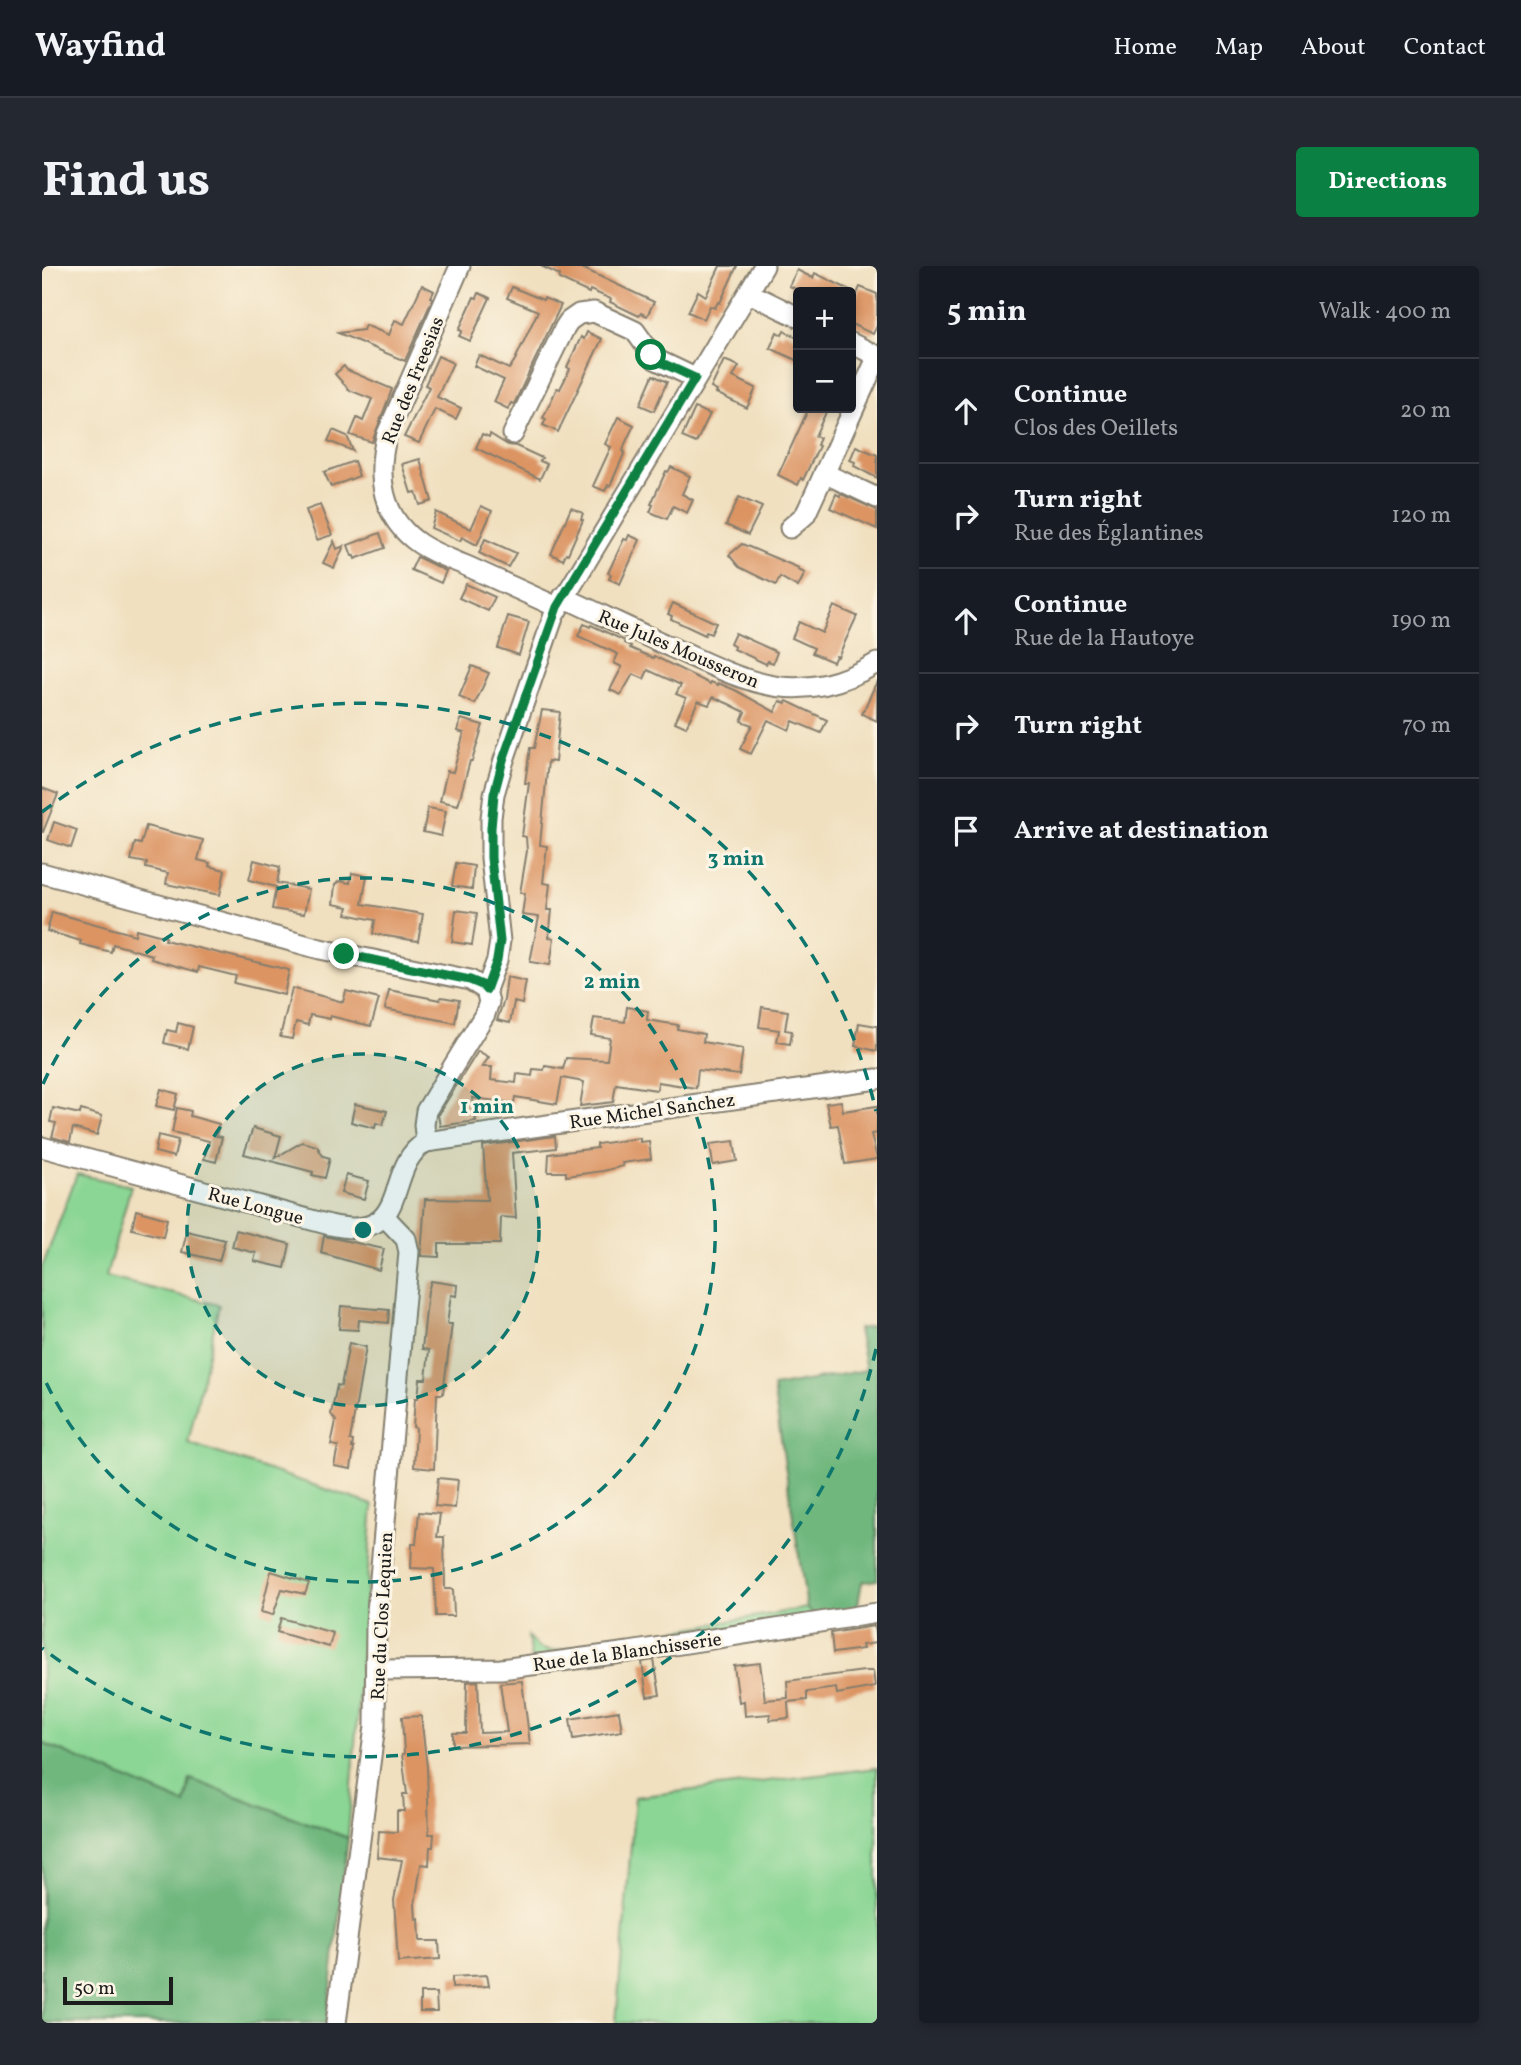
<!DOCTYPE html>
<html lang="en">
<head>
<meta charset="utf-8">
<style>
  :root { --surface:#171b24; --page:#242831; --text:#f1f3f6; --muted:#9ea1a6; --line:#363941; --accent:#0b8043 }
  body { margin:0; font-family:Vollkorn,serif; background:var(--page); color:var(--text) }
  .controls { position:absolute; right:21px; top:21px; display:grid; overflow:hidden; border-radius:7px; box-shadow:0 4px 10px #0003 }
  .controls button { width:63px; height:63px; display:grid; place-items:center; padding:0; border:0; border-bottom:2px solid var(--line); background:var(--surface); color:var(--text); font:35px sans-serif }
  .scale { position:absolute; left:21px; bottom:18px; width:110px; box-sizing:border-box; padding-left:7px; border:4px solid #1c1c1c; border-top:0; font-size:19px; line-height:24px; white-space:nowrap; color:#1c1c1c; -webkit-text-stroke:5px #fcf5e5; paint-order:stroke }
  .stop { position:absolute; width:21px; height:21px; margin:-16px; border:5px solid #0b8043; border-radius:50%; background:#fff }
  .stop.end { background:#0b8043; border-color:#fff; box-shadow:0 2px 7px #0008 }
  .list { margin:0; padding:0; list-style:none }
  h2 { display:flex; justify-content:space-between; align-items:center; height:91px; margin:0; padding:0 28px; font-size:30px }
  h2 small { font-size:23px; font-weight:400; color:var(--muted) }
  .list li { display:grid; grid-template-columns:46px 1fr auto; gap:21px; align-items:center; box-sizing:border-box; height:105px; padding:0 28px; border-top:2px solid var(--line) }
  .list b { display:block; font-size:26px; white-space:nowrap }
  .list p { margin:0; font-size:23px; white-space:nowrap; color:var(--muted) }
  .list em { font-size:23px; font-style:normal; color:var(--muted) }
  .icon { flex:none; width:38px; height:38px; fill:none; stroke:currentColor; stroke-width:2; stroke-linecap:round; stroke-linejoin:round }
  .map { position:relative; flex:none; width:835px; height:1757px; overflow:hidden; border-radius:7px }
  header { display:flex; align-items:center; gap:42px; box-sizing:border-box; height:98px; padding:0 35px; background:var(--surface); border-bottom:2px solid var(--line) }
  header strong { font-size:33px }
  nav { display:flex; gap:38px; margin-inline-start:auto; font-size:24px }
  .intro { display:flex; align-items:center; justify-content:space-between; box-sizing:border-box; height:168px; padding:0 42px }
  h1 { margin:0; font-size:49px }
  .button { padding:18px 32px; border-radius:7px; background:var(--accent); color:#fff; font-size:24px; font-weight:700 }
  main { display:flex; gap:42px; padding:0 42px }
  aside { flex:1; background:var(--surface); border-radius:7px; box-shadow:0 4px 10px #0003 }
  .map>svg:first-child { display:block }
  .green { fill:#8bd694; stroke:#547958; stroke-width:2 }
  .forest { fill:#70b77e; stroke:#466a4d; stroke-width:2 }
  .building { fill:#dc9463 }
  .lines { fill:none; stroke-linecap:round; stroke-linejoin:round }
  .minor-casing { stroke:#867e6e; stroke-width:23 }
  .minor { stroke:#fff; stroke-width:19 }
  .route { stroke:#0b8043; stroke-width:9 }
  .ring { fill:none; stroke:#0f766e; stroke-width:3.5; stroke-dasharray:12 9 }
  .labels { text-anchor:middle; stroke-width:6; stroke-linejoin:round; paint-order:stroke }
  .street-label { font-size:19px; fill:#1c1c1c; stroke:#fcf5e5 }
  .centre { fill:#0f766e; stroke:#fcf5e5; stroke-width:3.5 }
  .ring-label { font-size:21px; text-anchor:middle; font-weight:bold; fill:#0f766e; stroke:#fcf5e5; stroke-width:6; stroke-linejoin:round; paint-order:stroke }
</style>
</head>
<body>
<header>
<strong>Wayfind</strong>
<nav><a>Home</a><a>Map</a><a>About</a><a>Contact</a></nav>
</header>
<div class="intro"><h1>Find us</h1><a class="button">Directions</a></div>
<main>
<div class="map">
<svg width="835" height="1757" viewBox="0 0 835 1757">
  <rect width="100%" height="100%" fill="#fcf5e5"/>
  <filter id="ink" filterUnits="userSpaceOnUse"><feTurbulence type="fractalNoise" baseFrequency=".0143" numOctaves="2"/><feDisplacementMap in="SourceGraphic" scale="14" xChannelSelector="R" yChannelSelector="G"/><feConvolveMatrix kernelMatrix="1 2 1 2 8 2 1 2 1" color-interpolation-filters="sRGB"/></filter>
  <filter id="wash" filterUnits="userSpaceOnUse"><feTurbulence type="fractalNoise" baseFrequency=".00686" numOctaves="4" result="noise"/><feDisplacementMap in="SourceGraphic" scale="28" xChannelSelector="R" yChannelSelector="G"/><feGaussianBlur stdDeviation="1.57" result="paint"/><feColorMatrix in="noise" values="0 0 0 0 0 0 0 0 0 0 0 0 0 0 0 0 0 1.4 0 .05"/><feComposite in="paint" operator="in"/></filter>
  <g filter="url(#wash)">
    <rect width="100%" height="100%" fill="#f0e0c0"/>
    <g class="green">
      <polygon points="35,908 89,920 64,1011 177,1039 146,1177 331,1239 306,1572 149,1513 143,1538 0,1477 0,1002"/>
      <path d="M765 1342 775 1351 489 1395 486 1371C494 1381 499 1384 511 1385Z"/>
      <polygon points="835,1502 835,1757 574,1757 593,1531"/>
    </g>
    <g class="forest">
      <polygon points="835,1060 835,1314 820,1316 815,1344 775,1351 765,1342 731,1121 824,1104 816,1063"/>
      <polygon points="0,1477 143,1538 148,1513 306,1572 285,1757 0,1757"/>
    </g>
    <g id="blocks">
      <g class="building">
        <polygon points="499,0 536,0 612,36 605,50 599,47 597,50 568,36 569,33 548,24 547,27 517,13 518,9"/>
        <polygon points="678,0 695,0 678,37 676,36 673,42 668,40 662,53 646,46 656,25 664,30"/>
        <polygon points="755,4 771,12 773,7 812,26 762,26 747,20"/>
        <polygon points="380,19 392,25 389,31 391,32 363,95 296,67 321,64 323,59 347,69 353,54 362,58"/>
        <polygon points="470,21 501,34 502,32 519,39 472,138 469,137 466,143 452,136 462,114 432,100 437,89 467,103 473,94 496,45 465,32"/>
        <polygon points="818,21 835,28 835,60 831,68 809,58 809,41"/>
        <polygon points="437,27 448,32 428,75 417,70 420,65 417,64 432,31 435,32"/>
        <polygon points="742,65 756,72 756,95 728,82 735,66 740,69"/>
        <polygon points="545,66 560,73 516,166 501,159 504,153 501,152 515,122 518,123 528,103 525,101 539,71 542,73"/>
        <polygon points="396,90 411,97 395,131 419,142 414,153 393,143 377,177 362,171 387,121 383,119"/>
        <polygon points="682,94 697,100 691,111 714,122 705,142 674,127 675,125 669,122"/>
        <polygon points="302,100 305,104 350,123 330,176 308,169 315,152 321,155 330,133 307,124 293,108"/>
        <polygon points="611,109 625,116 612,145 598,139"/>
        <polygon points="653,142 668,148 654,177 640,171"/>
        <polygon points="767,142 786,142 773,170 778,172 775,179 777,180 761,214 759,212 756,219 736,209"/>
        <polygon points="576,151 592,159 583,178 581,185 583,186 568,220 566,219 563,225 551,220 569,181 563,178"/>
        <polygon points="291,164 305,170 311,185 286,175"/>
        <polygon points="440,168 447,171 448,168 466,179 474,180 500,192 498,195 505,198 498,213 434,182"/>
        <polygon points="814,180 835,189 835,212 812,200 813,196 808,194"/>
        <polygon points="378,193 390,235 378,239 374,226 369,227 360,198"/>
        <polygon points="312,195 317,210 289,221 282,206"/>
        <polygon points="629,201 648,210 640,228 651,234 645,247 631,240 625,253 608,246 611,239 609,238 624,205 626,206"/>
        <polygon points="794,228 798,230 799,228 835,244 835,263 788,242"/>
        <polygon points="697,231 720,241 706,269 684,259"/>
        <polygon points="278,239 290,269 275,274 264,244"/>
        <polygon points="439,240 450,245 435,279 420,271 418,275 389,262 394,246 429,263"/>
        <polygon points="529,242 541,247 539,253 541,254 526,288 524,287 521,294 509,288"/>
        <polygon points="338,267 343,282 313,293 312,290 310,290 306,279"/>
        <polygon points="587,269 598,274 578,318 567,313 569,308 566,307 582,273 585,274"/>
        <polygon points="443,273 474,287 466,301 437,287"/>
        <polygon points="292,275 295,283 302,280 292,302 281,297"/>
        <polygon points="700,278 757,302 756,304 763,307 756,321 738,311 734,319 697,301 687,289"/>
        <polygon points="375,291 404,305 399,317 369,304"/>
        <polygon points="424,318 453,331 446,345 417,332"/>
        <polygon points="631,337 674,357 669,368 664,366 663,369 629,353 630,350 626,348"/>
        <polygon points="792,340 815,350 796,391 794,390 791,396 770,387 772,382 750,372 757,356 780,367"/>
        <polygon points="466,350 487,356 477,389 456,382"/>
        <polygon points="542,358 548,361 549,359 583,375 582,377 589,380 588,382 611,392 612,390 668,418 669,416 676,419 676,417 693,424 733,446 738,435 744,437 745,435 785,454 779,467 751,455 747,464 726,454 709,488 698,483 710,459 699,455 703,446 687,438 671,431 667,439 656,435 644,461 633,456 644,432 634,428 639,419 606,404 602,413 591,408 579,429 568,424 580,401 572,397 576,388 536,370"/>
        <polygon points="693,367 735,386 731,397 726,395 724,398 692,383 693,381 688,378"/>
        <polygon points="430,400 447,407 433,438 417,431"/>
        <polygon points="835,415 835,455 820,448"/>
        <polygon points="500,444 518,446 513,496 506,495 498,579 505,580 501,617 508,618 505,644 510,644 507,671 512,672 508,699 488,696 497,651 480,649 483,627 478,627 485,585 484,571 480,570 487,517 483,517 488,482 492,482"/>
        <polygon points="419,453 441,459 430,495 428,495 416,539 398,535 405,505 411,506 422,467 416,465"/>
        <polygon points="0,522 16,528 1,566 0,566"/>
        <polygon points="386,542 404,545 399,570 381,566"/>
        <polygon points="12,556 35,564 29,582 6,574"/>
        <polygon points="104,560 161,574 156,594 168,597 167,600 183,604 178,629 124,618 126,607 104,602 105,597 89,594 93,577 99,578"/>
        <polygon points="212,594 238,601 235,617 267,623 262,648 230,643 234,621 207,614"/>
        <polygon points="414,597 432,600 430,623 410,620"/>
        <polygon points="310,607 325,610 320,638 381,648 376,675 331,668 333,654 304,648 306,641 291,638 293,619 297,615 308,617"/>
        <polygon points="414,644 435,647 430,679 410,676"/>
        <polygon points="10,646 93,669 94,663 124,671 123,674 247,704 242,729 192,717 194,710 157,701 156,706 109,693 110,689 71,678 69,686 38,678 39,675 5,665"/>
        <polygon points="465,711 484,715 480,738 472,736 468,757 455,754 462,734"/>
        <polygon points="250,722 301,736 304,725 337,733 329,760 288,750 288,753 268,749 266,759 254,756 250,773 238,771"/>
        <polygon points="347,724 398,734 399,731 417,734 413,757 343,743"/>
        <polygon points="585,741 606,745 605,754 636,759 635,763 662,768 661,776 701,783 697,809 656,804 654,822 616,816 615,824 574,818 571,836 538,840 542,816 520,812 515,838 473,831 472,837 430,832 434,855 398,860 396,849 436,785 447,791 440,801 450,801 449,814 474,817 475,808 490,810 491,803 502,804 503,800 521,803 524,792 565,794 568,772 549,769 552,752 583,756"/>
        <polygon points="720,741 746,745 743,764 750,765 748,778 735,776 737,764 717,761"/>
        <polygon points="136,757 151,761 146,783 122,777 125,764 134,766"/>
        <polygon points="817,757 835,760 835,785 813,780"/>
        <polygon points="119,823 136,828 132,844 114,840"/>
        <polygon points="799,835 801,845 835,840 835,867 829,868 835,893 803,898 796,859 789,860 784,837"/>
        <polygon points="313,838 345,845 341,859 334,857 333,862 309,856"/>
        <polygon points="11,842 38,848 39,844 60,850 55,869 31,862 28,876 10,871 14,857 8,856"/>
        <polygon points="135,842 149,845 148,850 177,858 174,870 180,871 174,896 162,893 167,875 130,866"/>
        <polygon points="211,862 239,870 233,892 260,876 275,880 281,890 288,892 283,912 270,909 271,906 202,888"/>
        <polygon points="116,869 136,874 132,891 113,886"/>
        <polygon points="513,870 514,882 470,887 474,952 459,951 458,978 397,978 397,991 379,990 383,933 445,934 441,880"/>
        <polygon points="598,872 598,876 607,875 609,893 580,897 581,900 561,905 524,910 524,906 506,906 507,888 555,882 555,878"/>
        <polygon points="692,875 695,895 671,899 668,878"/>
        <polygon points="304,909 327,915 322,933 299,927"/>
        <polygon points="94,944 125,953 121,971 90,963"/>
        <polygon points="194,964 248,978 243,1002 212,995 214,987 190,981"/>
        <polygon points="145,965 183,974 177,995 140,986"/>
        <polygon points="282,970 342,983 337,1004 279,987"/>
        <polygon points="389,1015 416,1019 415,1030 409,1029 405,1058 410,1058 401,1128 395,1128 392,1203 372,1201 374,1162 371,1161 373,1132 376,1132 378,1113 384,1113 387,1084 380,1083 386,1025"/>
        <polygon points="299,1040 347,1044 346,1057 317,1054 316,1064 297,1063"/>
        <polygon points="307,1077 324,1081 308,1174 311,1175 310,1182 312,1182 309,1203 292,1200 296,1180 289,1179 294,1155 289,1148 295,1119 299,1120"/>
        <polygon points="396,1212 416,1214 413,1242 393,1240"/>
        <polygon points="377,1246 398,1248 395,1271 402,1271 403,1323 411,1323 412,1350 394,1350 392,1303 369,1302 370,1278 374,1278"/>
        <polygon points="229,1305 267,1317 263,1328 240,1323 231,1349 219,1346"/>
        <polygon points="239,1352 291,1367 287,1381 235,1366"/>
        <polygon points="832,1360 834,1377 820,1379 821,1383 791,1387 789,1367"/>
        <polygon points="612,1394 618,1429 605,1431 600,1396"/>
        <polygon points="718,1397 723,1434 746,1432 745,1415 822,1405 831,1405 833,1421 795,1428 794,1422 765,1426 765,1434 746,1436 747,1452 728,1454 728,1448 703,1450 702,1435 697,1436 692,1400"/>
        <polygon points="436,1415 438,1467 465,1466 458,1417 480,1415 488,1478 411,1480 411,1467 424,1467 425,1416"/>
        <polygon points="577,1445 580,1465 531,1473 528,1453"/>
        <polygon points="379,1450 385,1501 387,1568 392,1568 391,1581 388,1581 387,1599 379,1598 373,1638 374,1653 377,1652 378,1675 397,1675 398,1693 356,1696 352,1634 360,1594 335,1591 337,1565 355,1566 355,1545 362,1545 361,1528 365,1528 360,1488 362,1488 360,1451"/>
        <polygon points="445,1709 447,1720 410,1722 410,1711"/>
        <polygon points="378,1727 394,1727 395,1746 378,1746"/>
      </g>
    </g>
  </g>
  <g filter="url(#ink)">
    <use href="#blocks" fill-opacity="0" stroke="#867e6e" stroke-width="2"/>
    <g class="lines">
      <defs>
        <g id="minor">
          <path d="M418 0 345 168C334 209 339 252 378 278 393 288 411 294 427 301 456 314 486 328 515 341"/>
          <polyline points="707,27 756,51"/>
          <polyline points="809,77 835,90"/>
          <polyline points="471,168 523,61 527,55 537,48 552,46 593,65 613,93 653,112"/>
          <polyline points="782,207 835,232"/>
          <polyline points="748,262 763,249 766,243 835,92"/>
          <path d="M521 331C558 348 595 366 633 383 707 417 756 443 835 397"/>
          <polyline points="0,607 278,683 428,714 444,724"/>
          <polyline points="444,724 455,694 458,675 449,592 449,552 452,528 462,494 512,349 722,0"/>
          <polyline points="384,876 382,859 384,845 443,748 447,736 444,724"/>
          <path d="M0 881 288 959C372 978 340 901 384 876L835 813"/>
          <polyline points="334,1404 459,1403 587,1386 835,1347"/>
          <polyline points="294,1757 333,1460 334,1357 367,986 364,973 342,950"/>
        </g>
      </defs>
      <use href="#minor" class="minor-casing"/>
      <use href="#minor" class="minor"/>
    </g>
  </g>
  <g class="lines" filter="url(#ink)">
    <polyline class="route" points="302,688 428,714 440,719 444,724 455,694 458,675 449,592 449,562 452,528 461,494 515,341 653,112 618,96 609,89"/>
  </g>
  <circle cx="321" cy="964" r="176" fill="#0f766e" fill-opacity=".12"/>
  <g class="ring">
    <circle cx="321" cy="964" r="176"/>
    <path d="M1 818A352 352 0 1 1 1 1110"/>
    <path d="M834 1083A527 527 0 0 1 0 1382M0 546A527 527 0 0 1 834 845"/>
  </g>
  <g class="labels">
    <g class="street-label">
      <text transform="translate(370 114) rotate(-68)" y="7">Rue des Freesias</text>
      <text transform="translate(637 382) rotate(23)" y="7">Rue Jules Mousseron</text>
      <text transform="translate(610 844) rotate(-8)" y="7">Rue Michel Sanchez</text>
      <text transform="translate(214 939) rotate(15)" y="7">Rue Longue</text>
      <text transform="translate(339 1350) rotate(-87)" y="7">Rue du Clos Lequien</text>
      <text transform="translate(585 1385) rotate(-8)" y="7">Rue de la Blanchisserie</text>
    </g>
  </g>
  <circle cx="321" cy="964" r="10" class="centre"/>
  <g class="ring-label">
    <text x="694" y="599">3 min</text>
    <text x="570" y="722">2 min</text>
    <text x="445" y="847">1 min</text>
  </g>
</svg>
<div class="controls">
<button>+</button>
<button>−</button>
</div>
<div class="scale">50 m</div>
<div class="stop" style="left:609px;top:89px"></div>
<div class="stop end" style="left:302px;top:688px"></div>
</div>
<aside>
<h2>5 min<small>Walk · 400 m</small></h2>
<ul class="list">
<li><svg class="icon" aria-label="ahead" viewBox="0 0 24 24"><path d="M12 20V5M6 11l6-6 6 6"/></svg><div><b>Continue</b><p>Clos des Oeillets</p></div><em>20 m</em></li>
<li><svg class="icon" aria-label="right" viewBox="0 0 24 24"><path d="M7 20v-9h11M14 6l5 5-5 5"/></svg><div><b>Turn right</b><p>Rue des Églantines</p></div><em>120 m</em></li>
<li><svg class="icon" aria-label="ahead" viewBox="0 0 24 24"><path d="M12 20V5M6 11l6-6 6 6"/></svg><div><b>Continue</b><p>Rue de la Hautoye</p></div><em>190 m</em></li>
<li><svg class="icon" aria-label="right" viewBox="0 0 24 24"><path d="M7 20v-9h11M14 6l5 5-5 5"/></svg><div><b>Turn right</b></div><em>70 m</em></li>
<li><svg class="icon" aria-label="arrive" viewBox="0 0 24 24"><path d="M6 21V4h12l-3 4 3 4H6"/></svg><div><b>Arrive at destination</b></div></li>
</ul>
</aside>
</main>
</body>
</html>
